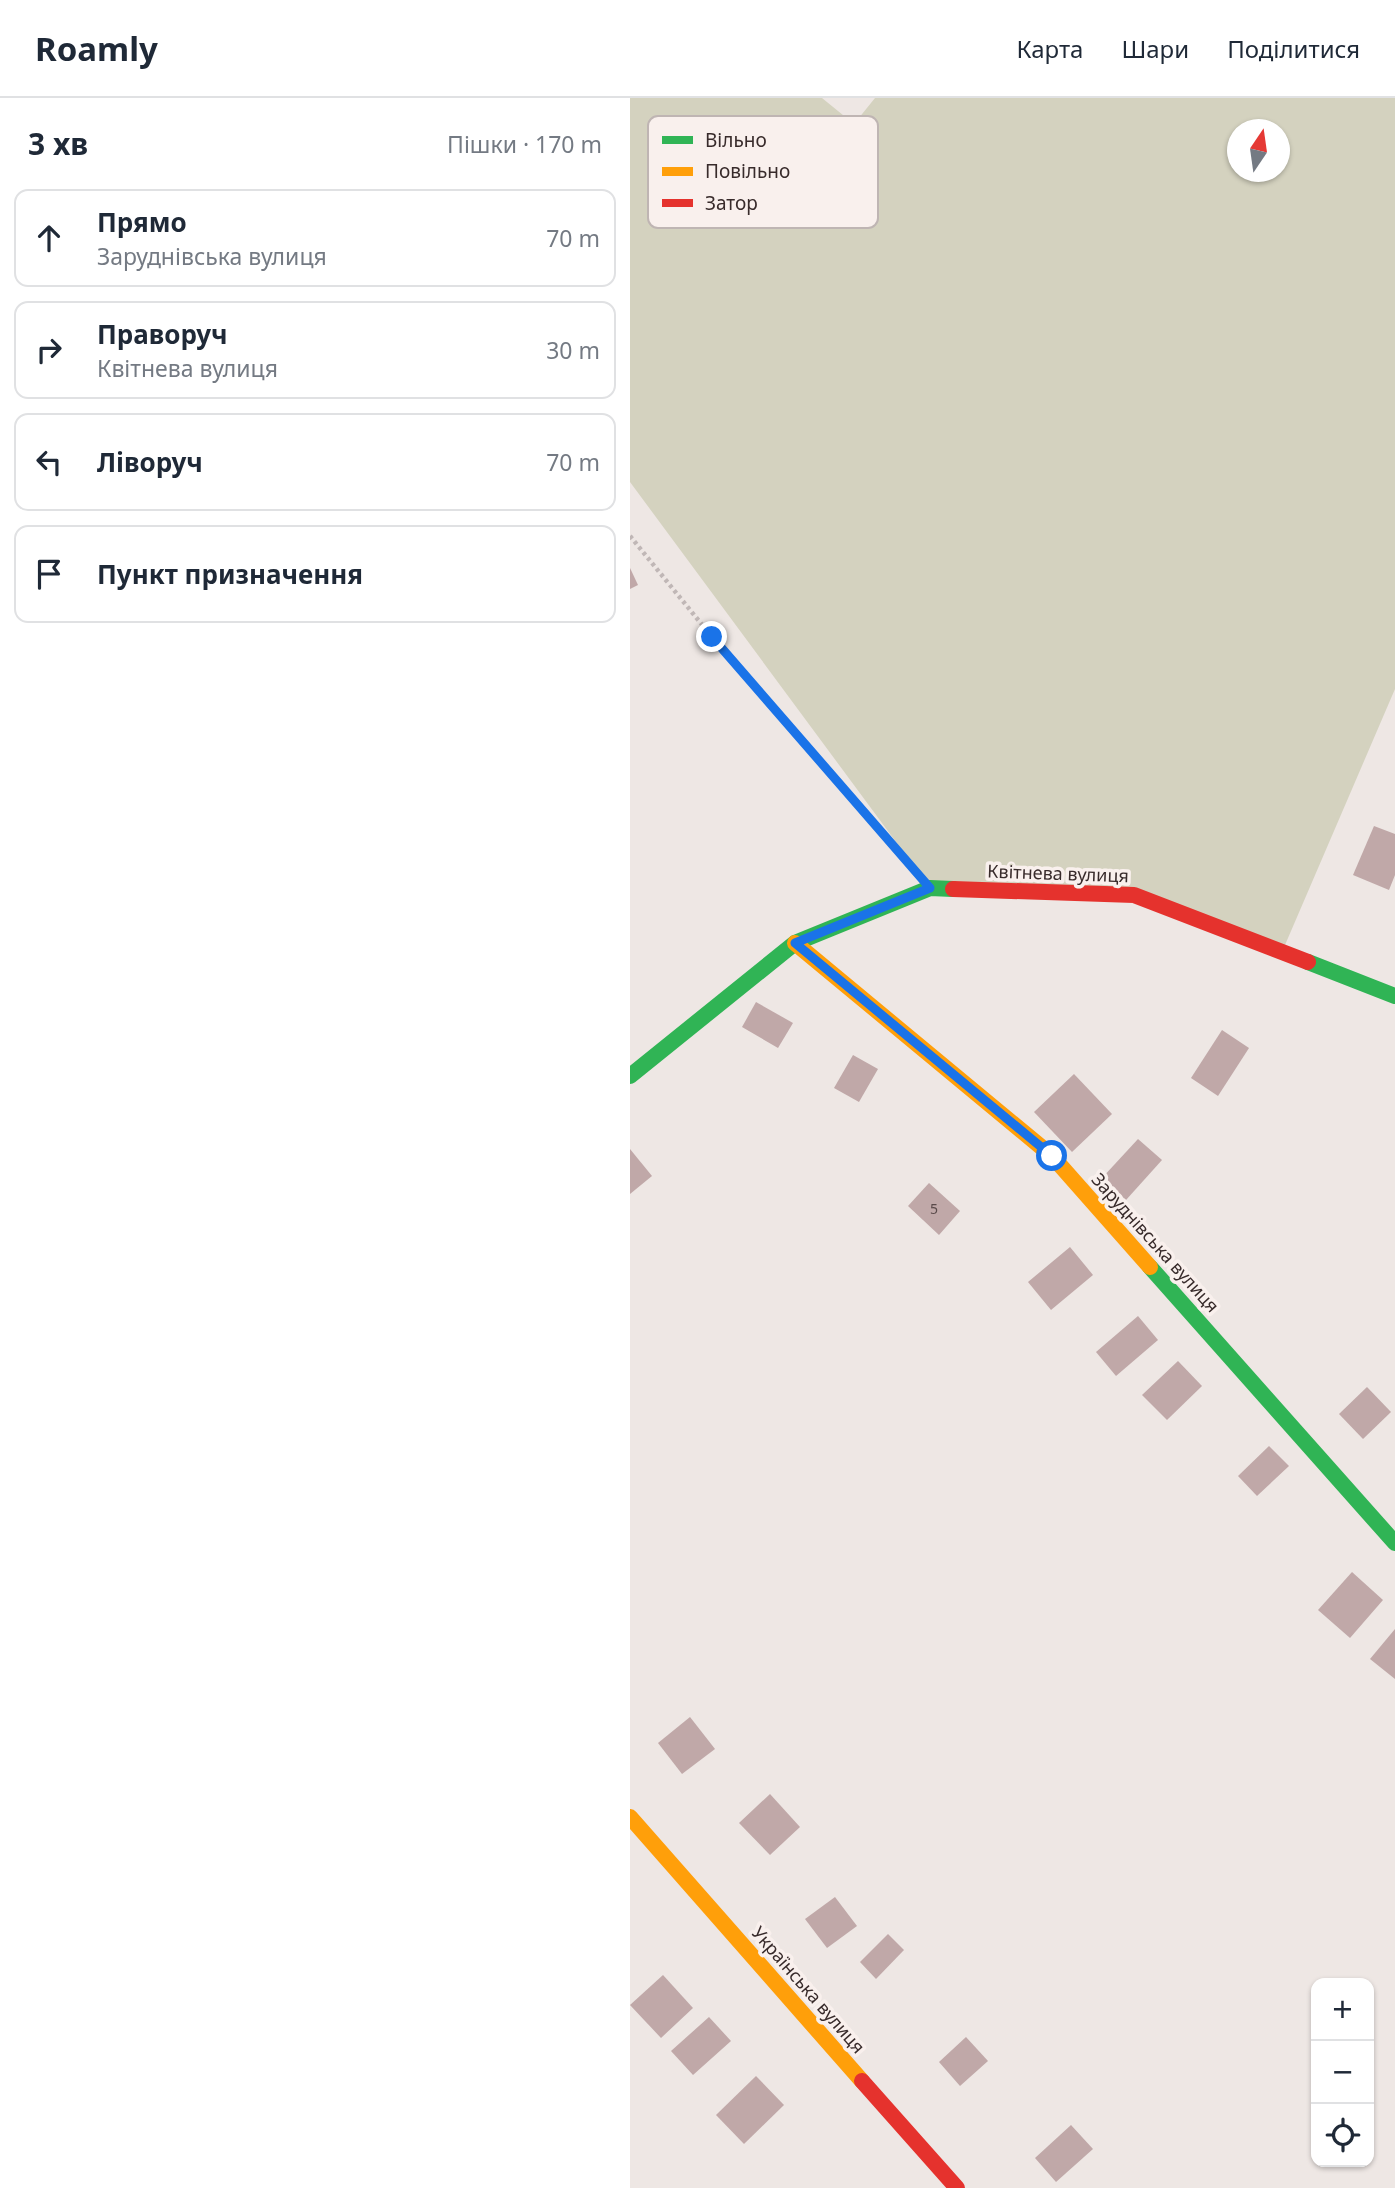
<!DOCTYPE html>
<html lang="uk">
<head>
<meta charset="utf-8">
<style>
  :root { --surface:#fff; --page:#f2f2f3; --text:#1f2937; --muted:#747a83; --line:#e0e1e3 }
  body { margin:0; font-family:"Noto Sans",sans-serif; background:var(--page); color:var(--text) }
  .controls { position:absolute; right:21px; bottom:21px; display:grid; overflow:hidden; border-radius:14px; box-shadow:0 2px 5px #0004 }
  .controls button { width:63px; height:63px; display:grid; place-items:center; padding:0; border:0; border-bottom:2px solid var(--line); background:var(--surface); color:var(--text); font:35px sans-serif }
  .compass { position:absolute; left:597px; top:21px; width:63px; height:63px; border-radius:50%; background:var(--surface); box-shadow:0 2px 5px #0004; rotate:13deg }
  .stop { position:absolute; width:21px; height:21px; margin:-16px; border:5px solid #1a73e8; border-radius:50%; background:#fff }
  .stop.end { background:#1a73e8; border-color:#fff; box-shadow:0 2px 7px #0008 }
  .list { margin:0; padding:0; list-style:none }
  h2 { display:flex; justify-content:space-between; align-items:center; height:91px; margin:0; padding:0 28px; font-size:30px }
  h2 small { font-size:23px; font-weight:400; color:var(--muted) }
  .list li { display:grid; grid-template-columns:46px 1fr auto; gap:21px; align-items:center; box-sizing:border-box; height:98px; margin:0 14px 14px; padding:0 14px; border:2px solid var(--line); border-radius:14px }
  .list b { display:block; font-size:26px; white-space:nowrap }
  .list p { margin:0; font-size:23px; white-space:nowrap; color:var(--muted) }
  .list em { font-size:23px; font-style:normal; color:var(--muted) }
  .icon { flex:none; width:38px; height:38px; fill:none; stroke:currentColor; stroke-width:2; stroke-linecap:round; stroke-linejoin:round }
  .map { position:relative; flex:none; width:765px; height:2090px; overflow:hidden }
  header { display:flex; align-items:center; gap:42px; box-sizing:border-box; height:98px; padding:0 35px; background:var(--surface); border-bottom:2px solid var(--line) }
  header strong { font-size:33px }
  nav { display:flex; gap:38px; margin-inline-start:auto; font-size:24px }
  main { display:flex }
  aside { flex:1; background:var(--surface) }
  .map>svg:first-child { display:block }
  .green { fill:#d4d2bf; fill-rule:evenodd }
  .building { fill:#c0a8a8 }
  .lines { fill:none; stroke-linecap:round; stroke-linejoin:round }
  .path { stroke:#c0b7b6; stroke-width:4.5; stroke-dasharray:3.5 3.5; stroke-linecap:butt }
  .fast { stroke:#30b455; stroke-width:16 }
  .slow { stroke:#ff9f0a; stroke-width:16 }
  .jam { stroke:#e5322d; stroke-width:16 }
  .route { stroke:#1a73e8; stroke-width:9 }
  .labels { text-anchor:middle; stroke-width:7; stroke-linejoin:round; paint-order:stroke }
  .number-label { font-size:14px; fill:#5a4a4a }
  .street-label { font-size:18px; fill:#382b2b; stroke:#f9f0ed }
  .key { fill:#f9f0ed; stroke:#bfb5b3; stroke-width:2 }
  .key-label { font-size:19px; fill:#382b2b }
</style>
</head>
<body>
<header>
<strong>Roamly</strong>
<nav><a>Карта</a><a>Шари</a><a>Поділитися</a></nav>
</header>
<main>
<aside>
<h2>3 хв<small>Пішки · 170 m</small></h2>
<ul class="list">
<li><svg class="icon" aria-label="ahead" viewBox="0 0 24 24"><path d="M12 20V5M6 11l6-6 6 6"/></svg><div><b>Прямо</b><p>Заруднівська вулиця</p></div><em>70 m</em></li>
<li><svg class="icon" aria-label="right" viewBox="0 0 24 24"><path d="M7 20v-9h11M14 6l5 5-5 5"/></svg><div><b>Праворуч</b><p>Квітнева вулиця</p></div><em>30 m</em></li>
<li><svg class="icon" aria-label="left" viewBox="0 0 24 24"><path d="M17 20v-9H6M10 6l-5 5 5 5"/></svg><div><b>Ліворуч</b></div><em>70 m</em></li>
<li><svg class="icon" aria-label="arrive" viewBox="0 0 24 24"><path d="M6 21V4h12l-3 4 3 4H6"/></svg><div><b>Пункт призначення</b></div></li>
</ul>
</aside>
<div class="map">
<svg width="765" height="2090" viewBox="0 0 765 2090">
  <rect width="100%" height="100%" fill="#eee7e4"/>
  <path class="green" d="M0 0H192L224 26 245 0H765V591L652 854 504 797 300 790 0 384ZM608 32H650V74H608Z"/>
  <g class="building">
    <polygon points="0,470 8,487 0,491"/>
    <polygon points="744,728 765,736 765,777 759,792 723,777"/>
    <polygon points="126,904 163,925 148,950 112,929"/>
    <polygon points="592,932 619,950 588,998 561,980"/>
    <polygon points="223,957 248,971 229,1004 204,990"/>
    <polygon points="444,976 482,1016 442,1054 404,1014"/>
    <polygon points="508,1041 532,1062 496,1102 472,1080"/>
    <polygon points="0,1051 22,1078 0,1096"/>
    <polygon points="299,1085 330,1113 309,1137 278,1108"/>
    <polygon points="440,1149 463,1177 421,1212 398,1184"/>
    <polygon points="508,1218 528,1242 486,1278 466,1254"/>
    <polygon points="548,1263 572,1288 537,1322 512,1297"/>
    <polygon points="737,1289 761,1314 733,1341 709,1316"/>
    <polygon points="639,1348 659,1368 627,1398 608,1378"/>
    <polygon points="722,1474 753,1502 720,1540 688,1512"/>
    <polygon points="765,1531 765,1581 740,1561"/>
    <polygon points="60,1619 85,1651 52,1676 28,1645"/>
    <polygon points="140,1696 170,1729 140,1757 109,1725"/>
    <polygon points="205,1799 227,1828 197,1850 175,1821"/>
    <polygon points="258,1836 274,1852 246,1881 230,1864"/>
    <polygon points="33,1877 63,1910 31,1940 0,1907"/>
    <polygon points="79,1919 101,1943 63,1977 41,1953"/>
    <polygon points="336,1939 358,1963 330,1988 309,1964"/>
    <polygon points="126,1978 154,2007 114,2046 86,2017"/>
    <polygon points="441,2027 463,2051 426,2084 405,2060"/>
  </g>
  <g class="lines">
    <polyline class="path" points="0,438 82,539 276,763"/>
    <g class="fast">
      <polyline points="678,864 765,898"/>
      <polyline points="0,978 165,845 300,790 323,791"/>
      <polyline points="520,1169 765,1445"/>
    </g>
    <g class="slow">
      <polyline points="165,845 422,1058 520,1169"/>
      <polyline points="0,1719 232,1983"/>
    </g>
    <g class="jam">
      <polyline points="323,791 504,797 678,864"/>
      <polyline points="232,1983 327,2090"/>
    </g>
  </g>
  <g class="lines">
    <polyline class="route" points="82,539 300,790 165,845 422,1058"/>
  </g>
  <g class="labels">
    <g class="number-label">
      <text x="304" y="1116">5</text>
    </g>
    <g class="street-label">
      <text transform="translate(428 776) rotate(2)" y="6">Квітнева вулиця</text>
      <text transform="translate(525 1145) rotate(48)" y="6">Заруднівська вулиця</text>
      <text transform="translate(178 1892) rotate(49)" y="6">Українська вулиця</text>
    </g>
  </g>
  <rect x="18" y="18" width="230" height="112" rx="10" class="key"/>
  <rect x="32" y="38" width="31" height="8" fill="#30b455"/>
  <rect x="32" y="69" width="31" height="9" fill="#ff9f0a"/>
  <rect x="32" y="101" width="31" height="8" fill="#e5322d"/>
  <g class="key-label">
    <text x="75" y="49">Вільно</text>
    <text x="75" y="80">Повільно</text>
    <text x="75" y="112">Затор</text>
  </g>
</svg>
<div class="controls">
<button>+</button>
<button>−</button>
<button><svg class="icon" aria-label="locate" viewBox="0 0 24 24"><circle cx="12" cy="12" r="6"/><path d="M12 2v4M12 18v4M2 12h4M18 12h4"/></svg></button>
</div>
<svg class="compass" viewBox="-18 -18 36 36"><path d="M0-13l5 13h-10z" fill="#e53935"/><path d="M0 13l5-13h-10z" fill="#747a83"/></svg>
<div class="stop" style="left:422px;top:1058px"></div>
<div class="stop end" style="left:82px;top:539px"></div>
</div>
</main>
</body>
</html>
